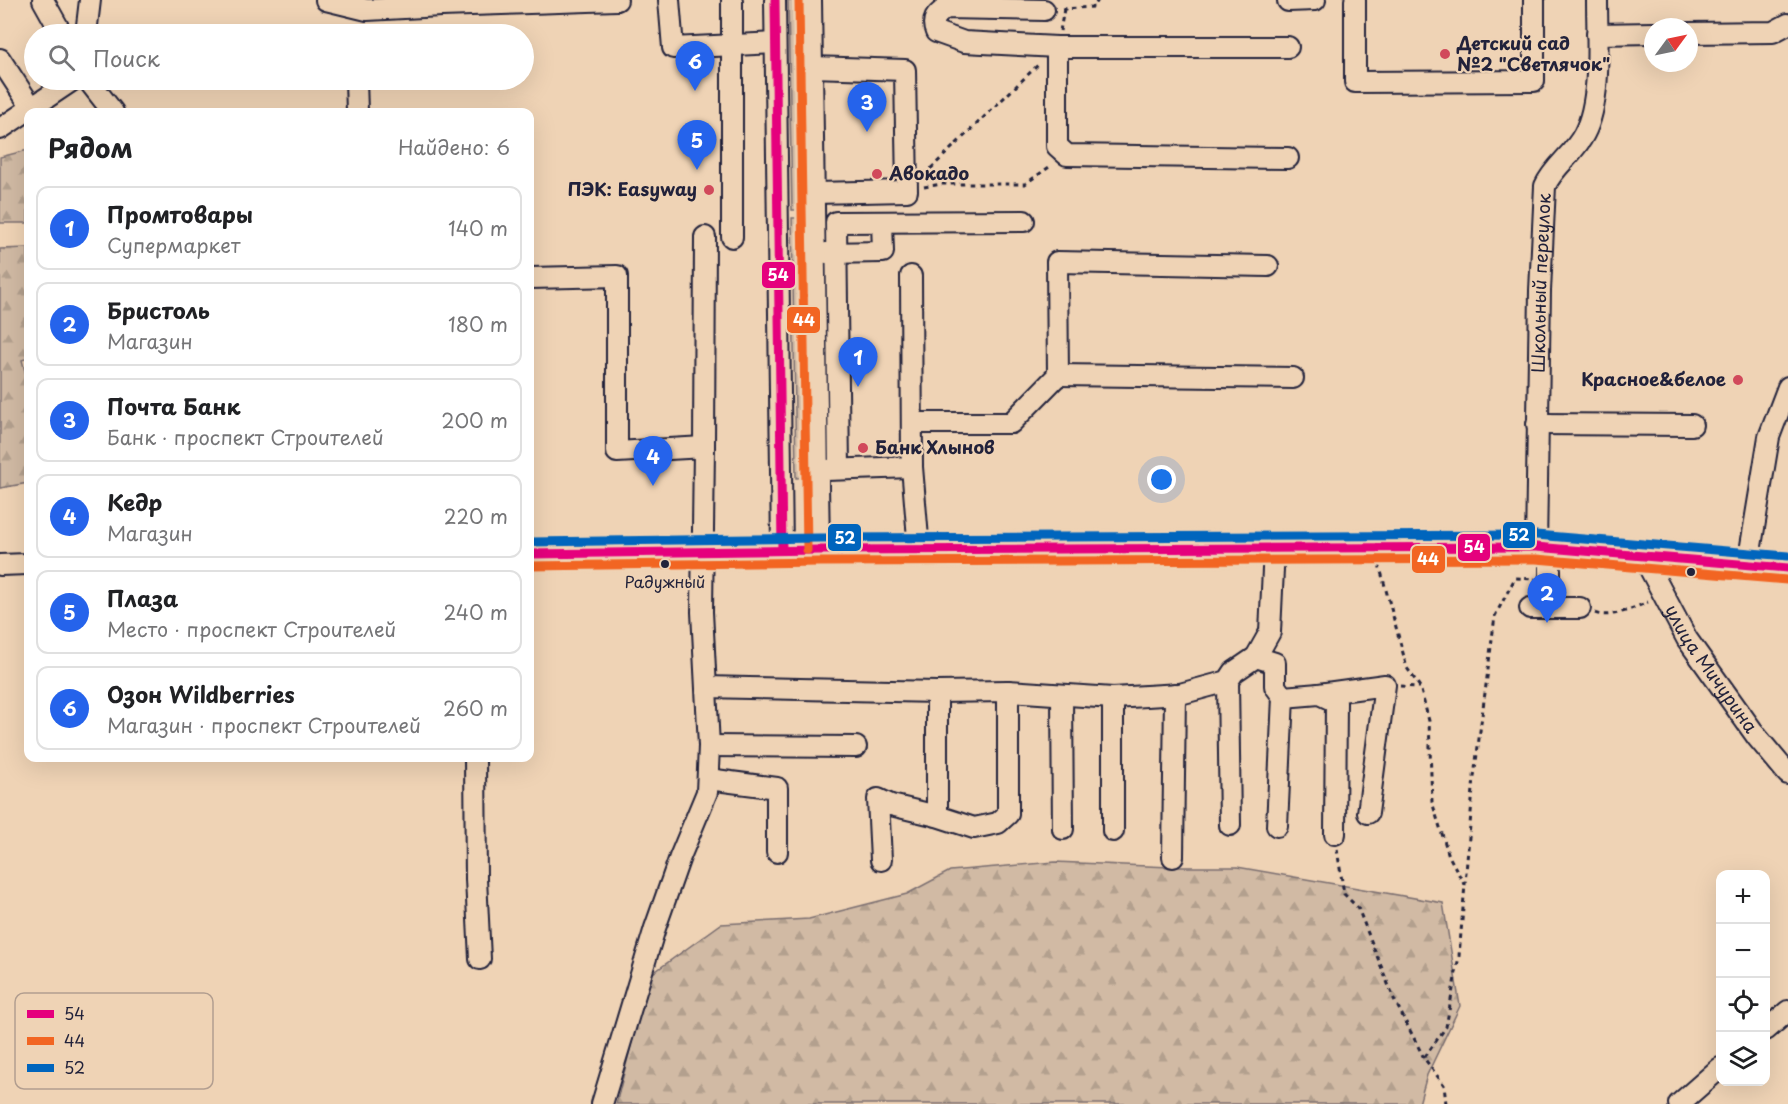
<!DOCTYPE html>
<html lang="ru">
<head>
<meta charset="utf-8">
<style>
  :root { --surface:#fff; --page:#f2f2f2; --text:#202124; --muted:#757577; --line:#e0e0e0; --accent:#2563eb }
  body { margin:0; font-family:"Playpen Sans",sans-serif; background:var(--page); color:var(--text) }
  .controls { position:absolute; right:18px; bottom:18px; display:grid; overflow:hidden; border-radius:12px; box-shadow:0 6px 24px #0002 }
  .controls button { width:54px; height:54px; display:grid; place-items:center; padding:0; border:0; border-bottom:2px solid var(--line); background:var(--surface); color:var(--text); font:30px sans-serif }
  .compass { position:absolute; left:1644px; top:18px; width:54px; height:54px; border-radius:50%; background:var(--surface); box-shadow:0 6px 24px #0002; rotate:57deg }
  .you { position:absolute; left:1162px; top:480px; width:21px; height:21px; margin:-15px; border:4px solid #fff; border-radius:50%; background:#1a73e8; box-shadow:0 0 0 9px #1a73e833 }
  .badge { display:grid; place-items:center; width:39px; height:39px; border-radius:50%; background:var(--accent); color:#fff; font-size:20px; font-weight:700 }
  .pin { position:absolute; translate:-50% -50px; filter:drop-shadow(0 2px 3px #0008) }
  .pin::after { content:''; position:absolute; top:32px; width:21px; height:18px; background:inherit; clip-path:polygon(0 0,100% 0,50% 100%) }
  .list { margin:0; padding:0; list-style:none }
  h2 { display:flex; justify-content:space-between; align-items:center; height:78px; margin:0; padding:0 24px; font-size:26px }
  h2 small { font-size:20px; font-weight:400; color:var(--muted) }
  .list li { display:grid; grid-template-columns:39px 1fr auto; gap:18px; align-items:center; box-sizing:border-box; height:84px; margin:0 12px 12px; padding:0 12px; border:2px solid var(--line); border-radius:12px }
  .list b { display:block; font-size:22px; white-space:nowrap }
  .list p { margin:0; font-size:20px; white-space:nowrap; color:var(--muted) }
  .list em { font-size:20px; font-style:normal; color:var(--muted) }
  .icon { flex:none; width:33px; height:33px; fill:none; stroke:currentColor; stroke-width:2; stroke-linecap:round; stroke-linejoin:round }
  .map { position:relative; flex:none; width:1788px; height:1104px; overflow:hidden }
  .search { position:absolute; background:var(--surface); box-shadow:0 6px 24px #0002; left:24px; top:24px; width:510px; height:66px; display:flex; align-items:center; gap:15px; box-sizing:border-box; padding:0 21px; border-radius:33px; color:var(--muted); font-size:22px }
  .panel { position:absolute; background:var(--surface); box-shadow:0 6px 24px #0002; left:24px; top:108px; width:510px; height:654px; border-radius:12px }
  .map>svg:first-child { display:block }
  .grass { fill:#d1baa4; stroke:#7a6e70; stroke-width:1.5 }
  .forest { fill:url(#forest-firs); stroke:#7a6e70; stroke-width:1.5 }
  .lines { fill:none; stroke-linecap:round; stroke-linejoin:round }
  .minor-casing { stroke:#22223b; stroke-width:24 }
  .path { stroke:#22223b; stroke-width:3; stroke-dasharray:4.5 4.5; stroke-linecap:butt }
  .minor { stroke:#efd3b5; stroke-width:20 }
  .bus-1-casing { stroke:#efd3b5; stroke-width:14 }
  .bus-2-casing { stroke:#efd3b5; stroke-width:14 }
  .bus-3-casing { stroke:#efd3b5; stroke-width:14 }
  .bus-1 { stroke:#e5007d; stroke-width:9 }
  .bus-2 { stroke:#f26522; stroke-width:9 }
  .bus-3 { stroke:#0065bd; stroke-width:9 }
  .poi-dot { fill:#d1495b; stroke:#efd3b5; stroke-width:2 }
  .bus-dot { fill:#22223b; stroke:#efd3b5; stroke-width:2 }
  .labels { text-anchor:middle; stroke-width:4.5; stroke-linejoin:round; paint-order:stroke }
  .bus-label { font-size:16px; fill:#22223b; stroke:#efd3b5 }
  .poi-label { font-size:18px; font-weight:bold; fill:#22223b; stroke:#efd3b5; text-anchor:start }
  .street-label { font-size:18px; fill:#22223b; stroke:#efd3b5 }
  .key { fill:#efd3b5; stroke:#b29e90; stroke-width:1.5 }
  .key-label { font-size:16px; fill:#22223b }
  .line-badge { stroke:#efd3b5; stroke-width:2 }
  .badge-label { font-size:16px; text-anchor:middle; font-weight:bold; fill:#fff }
</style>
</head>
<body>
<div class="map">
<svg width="1788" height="1104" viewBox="0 0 1788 1104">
  <defs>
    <pattern id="forest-firs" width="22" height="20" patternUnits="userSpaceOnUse" patternTransform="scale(1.5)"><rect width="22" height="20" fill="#d1baa4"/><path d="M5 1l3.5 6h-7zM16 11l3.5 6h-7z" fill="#b3a08e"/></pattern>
  </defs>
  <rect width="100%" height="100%" fill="#efd3b5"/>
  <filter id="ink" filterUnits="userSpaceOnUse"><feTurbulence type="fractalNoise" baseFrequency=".0167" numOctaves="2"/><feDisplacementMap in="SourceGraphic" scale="12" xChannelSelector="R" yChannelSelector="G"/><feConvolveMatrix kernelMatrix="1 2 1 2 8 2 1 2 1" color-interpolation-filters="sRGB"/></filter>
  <g filter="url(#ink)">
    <g class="grass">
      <polygon points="788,0 802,0 806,210 792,210"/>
      <polygon points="792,218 807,218 811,477 796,478"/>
    </g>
    <g class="forest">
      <polygon points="28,150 28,223 0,223 0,157"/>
      <polygon points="28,248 28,358 22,360 28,382 28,483 0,488 0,249"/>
      <polygon points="1055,862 1170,867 1237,867 1443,903 1460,1006 1427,1075 1419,1104 616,1104 649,976 721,924 809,919 907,894 950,871"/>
    </g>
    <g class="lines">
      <defs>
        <g id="minor">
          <polyline points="43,0 62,34"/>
          <polyline points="326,0 367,10 441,6 441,0"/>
          <polyline points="669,0 673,48 775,43"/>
          <polyline points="732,0 732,237"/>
          <polyline points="775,0 782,550"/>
          <polyline points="811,0 819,550"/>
          <polyline points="1355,0 1355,82 1534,81 1534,0"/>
          <polyline points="1288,1 1315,0"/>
          <polyline points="441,6 617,0"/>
          <path d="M1044 10 946 8C936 15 931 20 936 32L964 42 1057 47H1288"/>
          <polyline points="1689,33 1773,32 1788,24"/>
          <polyline points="86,34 90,0"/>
          <polyline points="1597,34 1653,33"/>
          <polyline points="1057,47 1057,146 1067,155 1288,158"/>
          <polyline points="0,59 32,108"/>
          <polyline points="812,67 905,70 907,191 814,193"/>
          <polyline points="88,80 113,112"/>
          <polyline points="356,80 357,112"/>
          <polyline points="0,129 73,80"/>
          <polyline points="826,253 883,252 882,222"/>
          <polyline points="530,278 617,276 617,452 704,447 702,612 709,746 707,792 680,857 655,928 602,1104"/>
          <polyline points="1058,375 1293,378"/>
          <polyline points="912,423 1011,423 1058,375 1057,262 1268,266"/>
          <polyline points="1537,424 1692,425"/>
          <polyline points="704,447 705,237"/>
          <polyline points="912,467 919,550"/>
          <polyline points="839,469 836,222 1024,221"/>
          <polyline points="826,470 912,467 911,276"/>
          <path id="s1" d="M1536 547 1540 291 1545 186C1554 166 1574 154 1584 134 1602 100 1597 39 1597 0"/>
          <polyline points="1550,548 1550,608 1580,608"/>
          <polyline points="530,554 819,550 1536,547 1788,568"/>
          <path id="s2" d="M1643 556 1687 639 1757 737 1788 774"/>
          <polyline points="1748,564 1769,437 1788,387"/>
          <polyline points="0,565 28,564"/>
          <polyline points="1530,608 1550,608"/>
          <polyline points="1256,657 1275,663 1275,686 1283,697 1319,694 1336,702 1335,834"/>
          <polyline points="1228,681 1230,825"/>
          <polyline points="706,687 937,692 1008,691 1113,698 1180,694 1228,681 1234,672 1256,657 1270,632 1274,548"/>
          <polyline points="1319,694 1385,685 1368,813"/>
          <polyline points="1062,695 1063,829"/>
          <polyline points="709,746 856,747"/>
          <polyline points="475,758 476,879 480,959"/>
          <polyline points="708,779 777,788 777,852"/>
          <polyline points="937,816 937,692"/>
          <polyline points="1277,826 1283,697"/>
          <polyline points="1113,831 1113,698"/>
          <polyline points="1173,857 1175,694"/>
          <polyline points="881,860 878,799 891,805 937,816 974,828 998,823 1008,814 1008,691"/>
          <polyline points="1766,1030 1788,1011"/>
          <polyline points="1679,1104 1720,1068"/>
        </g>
      </defs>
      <use href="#minor" class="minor-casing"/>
      <g class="path">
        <polyline points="1062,9 1094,7 1098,0"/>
        <polyline points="1060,31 1064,9"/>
        <polyline points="924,175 1040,63"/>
        <polyline points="924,187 941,184 1025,184 1052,165"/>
        <polyline points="1379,564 1407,668 1420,687 1429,721 1432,802 1449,856 1464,884"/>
        <path d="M1595 613C1611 619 1633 608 1648 602"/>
        <polyline points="1400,686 1420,687"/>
        <polyline points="1337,849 1344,894 1358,908 1394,999 1424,1058"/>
        <polyline points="1446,1104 1444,1085 1424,1058 1446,1027 1459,956 1474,777 1495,616 1515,578 1535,579"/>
      </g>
      <use href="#minor" class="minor"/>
      <defs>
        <g id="bus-1">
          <polyline points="775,0 782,550"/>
          <polyline points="530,554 819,550 1536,547 1788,568"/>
        </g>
        <g id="bus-2">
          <polyline points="799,0 807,550"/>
          <polyline points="530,566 819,562 1536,559 1787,580"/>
        </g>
        <polyline id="bus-3" points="530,542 819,538 1536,535 1788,556"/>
      </defs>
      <use href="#bus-1" class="bus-1-casing"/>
      <use href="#bus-2" class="bus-2-casing"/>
      <use href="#bus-3" class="bus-3-casing"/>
      <use href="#bus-1" class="bus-1"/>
      <use href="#bus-2" class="bus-2"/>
      <use href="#bus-3" class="bus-3"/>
    </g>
  </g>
  <g class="poi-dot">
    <circle cx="1445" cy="54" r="6"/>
    <circle cx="877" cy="174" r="6"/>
    <circle cx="709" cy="190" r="6"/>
    <circle cx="1738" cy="380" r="6"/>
    <circle cx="863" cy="448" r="6"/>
  </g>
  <g class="bus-dot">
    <circle cx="665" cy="564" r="5"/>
    <circle cx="1691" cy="572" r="5"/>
  </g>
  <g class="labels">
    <g class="bus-label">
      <text x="665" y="588">Радужный</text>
    </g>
    <g class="poi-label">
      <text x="1457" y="50">Детский сад<tspan x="1457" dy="21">№2 "Светлячок"</tspan></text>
      <text x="889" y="180">Авокадо</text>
      <text x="697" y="196" text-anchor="end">ПЭК: Easyway</text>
      <text x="1726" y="386" text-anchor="end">Красное&amp;белое</text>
      <text x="875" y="454">Банк Хлынов</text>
    </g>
    <g class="street-label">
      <text dy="6" stroke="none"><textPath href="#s1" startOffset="264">Школьный переулок</textPath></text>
      <text dy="6" stroke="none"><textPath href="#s2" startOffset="132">улица Мичурина</textPath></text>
    </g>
  </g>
  <rect x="15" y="993" width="198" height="96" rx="9" class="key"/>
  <rect x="27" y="1010" width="27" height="8" fill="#e5007d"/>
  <rect x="27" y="1037" width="27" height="8" fill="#f26522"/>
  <rect x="27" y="1064" width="27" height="8" fill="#0065bd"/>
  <g class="key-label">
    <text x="64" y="1020">54</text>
    <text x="64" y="1047">44</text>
    <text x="64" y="1074">52</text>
  </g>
  <g class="line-badge">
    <rect x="761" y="261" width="35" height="28" rx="6" fill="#e5007d"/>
    <rect x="786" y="306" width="35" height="28" rx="6" fill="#f26522"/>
    <rect x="1502" y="521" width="34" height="28" rx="6" fill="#0065bd"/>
    <rect x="827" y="523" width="35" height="29" rx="6" fill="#0065bd"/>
    <rect x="1457" y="533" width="34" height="29" rx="6" fill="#e5007d"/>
    <rect x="1411" y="545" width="35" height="29" rx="6" fill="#f26522"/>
  </g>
  <g class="badge-label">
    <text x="778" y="281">54</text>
    <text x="804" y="326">44</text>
    <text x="1519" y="541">52</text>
    <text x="845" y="544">52</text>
    <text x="1474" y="553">54</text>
    <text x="1428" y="565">44</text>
  </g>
</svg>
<div class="controls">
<button>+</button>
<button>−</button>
<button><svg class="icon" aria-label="locate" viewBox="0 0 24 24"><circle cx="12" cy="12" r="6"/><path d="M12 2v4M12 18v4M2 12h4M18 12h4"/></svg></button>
<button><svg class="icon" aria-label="layers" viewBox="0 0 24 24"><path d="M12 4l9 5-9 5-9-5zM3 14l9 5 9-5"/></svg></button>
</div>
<svg class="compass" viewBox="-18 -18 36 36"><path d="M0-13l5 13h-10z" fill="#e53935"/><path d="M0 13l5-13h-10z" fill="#757577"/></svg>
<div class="you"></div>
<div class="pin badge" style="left:858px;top:387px">1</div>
<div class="pin badge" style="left:1547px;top:623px">2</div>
<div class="pin badge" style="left:867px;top:132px">3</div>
<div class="pin badge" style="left:653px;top:486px">4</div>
<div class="pin badge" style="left:697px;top:170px">5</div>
<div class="pin badge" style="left:695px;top:91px">6</div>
<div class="search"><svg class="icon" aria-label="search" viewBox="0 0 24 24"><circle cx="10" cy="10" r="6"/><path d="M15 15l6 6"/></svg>Поиск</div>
<section class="panel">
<h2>Рядом<small>Найдено: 6</small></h2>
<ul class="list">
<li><span class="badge">1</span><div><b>Промтовары</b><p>Супермаркет</p></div><em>140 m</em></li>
<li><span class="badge">2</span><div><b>Бристоль</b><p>Магазин</p></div><em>180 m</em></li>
<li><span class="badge">3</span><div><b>Почта Банк</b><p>Банк · проспект Строителей</p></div><em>200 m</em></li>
<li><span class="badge">4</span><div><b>Кедр</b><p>Магазин</p></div><em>220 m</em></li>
<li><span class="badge">5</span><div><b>Плаза</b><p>Место · проспект Строителей</p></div><em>240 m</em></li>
<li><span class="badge">6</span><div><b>Озон Wildberries</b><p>Магазин · проспект Строителей</p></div><em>260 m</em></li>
</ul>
</section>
</div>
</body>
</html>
